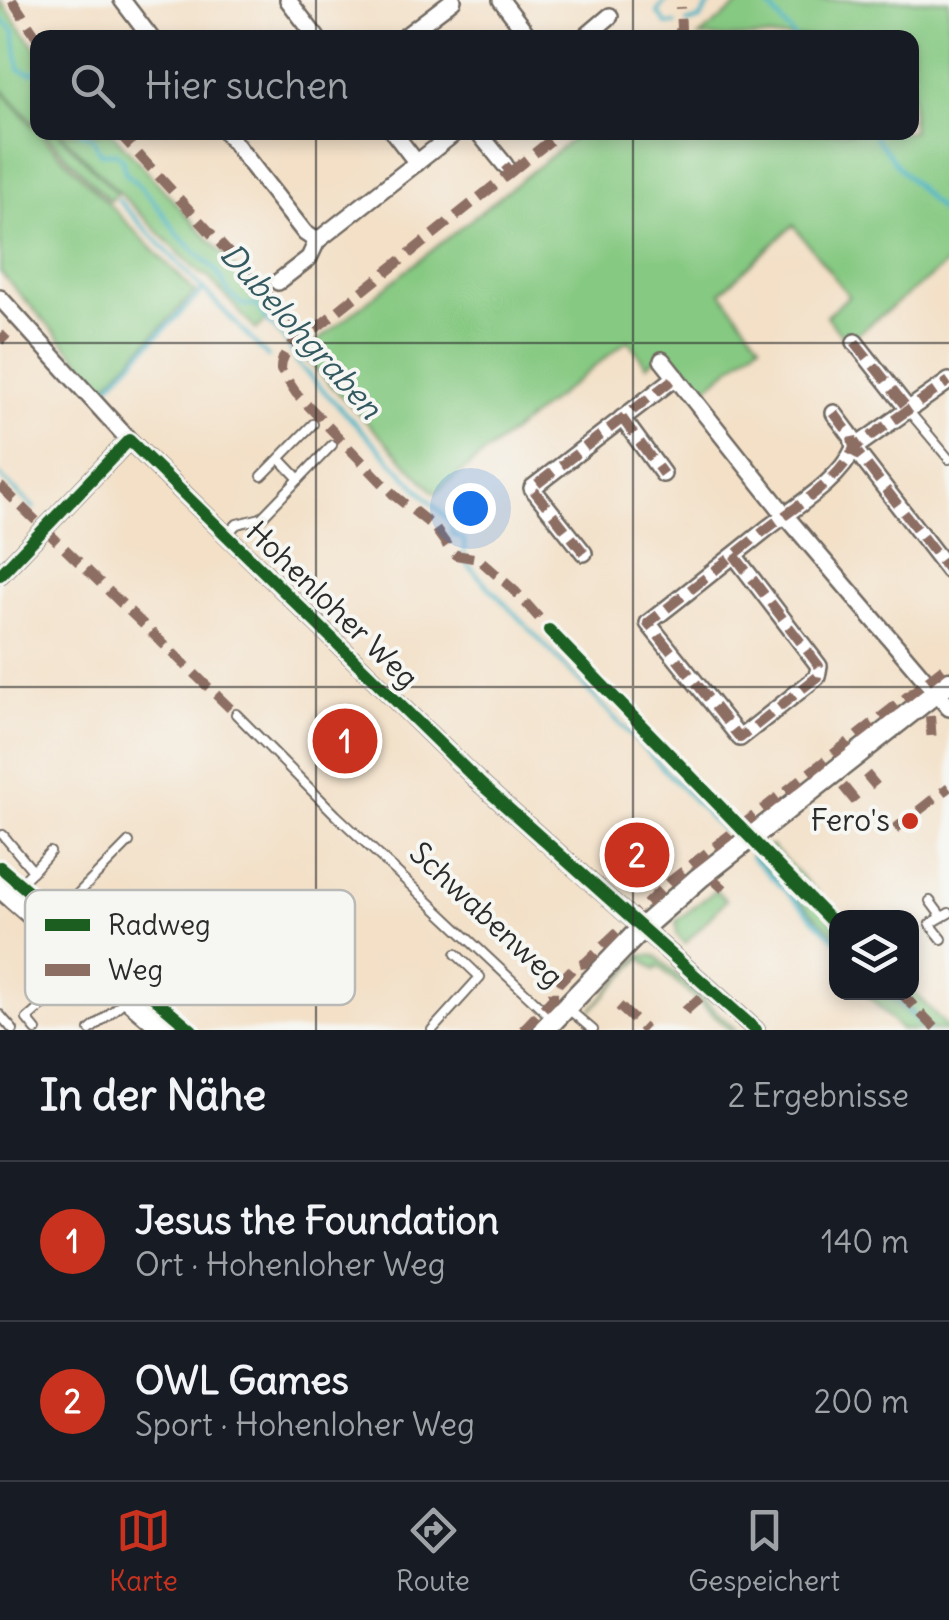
<!DOCTYPE html>
<html lang="de">
<head>
<meta charset="utf-8">
<style>
  :root { --surface:#171b24; --page:#20242c; --text:#f1f3f6; --muted:#9ea1a6; --line:#363941; --accent:#c8321e }
  body { margin:0; font-family:Delius,sans-serif; background:var(--page); color:var(--text) }
  .controls { position:absolute; right:30px; bottom:30px; display:grid; overflow:hidden; border-radius:20px; box-shadow:0 5px 15px #0003 }
  .controls button { width:90px; height:90px; display:grid; place-items:center; padding:0; border:0; border-bottom:2px solid var(--line); background:var(--surface); color:var(--text); font:50px sans-serif }
  .you { position:absolute; left:470px; top:508px; width:35px; height:35px; margin:-25px; border:8px solid #fff; border-radius:50%; background:#1a73e8; box-shadow:0 0 0 15px #1a73e833 }
  .badge { display:grid; place-items:center; width:65px; height:65px; border-radius:50%; background:var(--accent); color:#fff; font-size:32px; font-weight:700 }
  .pin { position:absolute; translate:-50% -50%; border:5px solid #fff; box-shadow:0 2px 10px #0006 }
  .list { margin:0; padding:0; list-style:none }
  h2 { display:flex; justify-content:space-between; align-items:center; height:130px; margin:0; padding:0 40px; font-size:42px }
  h2 small { font-size:32px; font-weight:400; color:var(--muted) }
  .list li { display:grid; grid-template-columns:65px 1fr auto; gap:30px; align-items:center; box-sizing:border-box; height:160px; padding:0 40px; border-top:2px solid var(--line) }
  .list b { display:block; font-size:38px; white-space:nowrap }
  .list p { margin:0; font-size:32px; white-space:nowrap; color:var(--muted) }
  .list em { font-size:32px; font-style:normal; color:var(--muted) }
  .icon { flex:none; width:55px; height:55px; fill:none; stroke:currentColor; stroke-width:2; stroke-linecap:round; stroke-linejoin:round }
  .map { position:relative; flex:none; width:949px; height:1030px; overflow:hidden }
  .search { position:absolute; background:var(--surface); box-shadow:0 5px 15px #0003; left:30px; right:30px; top:30px; height:110px; display:flex; align-items:center; gap:25px; box-sizing:border-box; padding:0 35px; border-radius:20px; color:var(--muted); font-size:38px }
  .sheet { height:450px; background:var(--surface) }
  nav { display:flex; justify-content:space-around; align-items:center; box-sizing:border-box; height:140px; border-top:2px solid var(--line); background:var(--surface); font-size:28px; color:var(--muted) }
  nav a { display:grid; justify-items:center; gap:5px }
  nav .on { color:var(--accent) }
  .map>svg:first-child { display:block }
  .green { fill:#86c982; stroke:#587a56; stroke-width:2.5 }
  .lines { fill:none; stroke-linecap:round; stroke-linejoin:round }
  .stream { stroke:#46b2c4; stroke-width:4 }
  .lane-casing { stroke:#716a62; stroke-width:12 }
  .street-casing { stroke:#716a62; stroke-width:20 }
  .secondary-casing { stroke:#716a62; stroke-width:25 }
  .lane { stroke:#fff; stroke-width:8 }
  .street { stroke:#fff; stroke-width:15 }
  .secondary { stroke:#fff; stroke-width:20 }
  .quiet { stroke:#8d6e63; stroke-width:10; stroke-dasharray:20 10; stroke-linecap:butt }
  .cycleway-casing { stroke:#f6f6f2; stroke-width:19 }
  .cycleway { stroke:#1b5e20; stroke-width:12 }
  .grid { fill:none; stroke:#2b2b2b; stroke-width:2.5; stroke-opacity:0.55 }
  .poi-dot { fill:#c8321e; stroke:#f6f6f2; stroke-width:4 }
  .labels { text-anchor:middle; stroke-width:8; stroke-linejoin:round; paint-order:stroke }
  .street-label { font-size:30px; fill:#2b2b2b; stroke:#f6f6f2 }
  .poi-label { font-size:30px; fill:#2b2b2b; stroke:#f6f6f2; text-anchor:end }
  .water-label { font-size:32px; font-style:italic; fill:#345a61; stroke:#f6f6f2 }
  .key { fill:#f6f6f2; stroke:#b9b9b6; stroke-width:2.5 }
  .key-label { font-size:28px; fill:#2b2b2b }
</style>
</head>
<body>
<div class="map">
<svg width="949" height="1030" viewBox="0 0 949 1030">
  <rect width="100%" height="100%" fill="#f6f6f2"/>
  <filter id="ink" filterUnits="userSpaceOnUse"><feTurbulence type="fractalNoise" baseFrequency=".01" numOctaves="2"/><feDisplacementMap in="SourceGraphic" scale="20" xChannelSelector="R" yChannelSelector="G"/><feConvolveMatrix kernelMatrix="1 2 1 2 8 2 1 2 1" color-interpolation-filters="sRGB"/></filter>
  <filter id="wash" filterUnits="userSpaceOnUse"><feTurbulence type="fractalNoise" baseFrequency=".0048" numOctaves="4" result="noise"/><feDisplacementMap in="SourceGraphic" scale="40" xChannelSelector="R" yChannelSelector="G"/><feGaussianBlur stdDeviation="2.25" result="paint"/><feColorMatrix in="noise" values="0 0 0 0 0 0 0 0 0 0 0 0 0 0 0 0 0 1.4 0 .05"/><feComposite in="paint" operator="in"/></filter>
  <g filter="url(#wash)">
    <rect width="100%" height="100%" fill="#f3e0c7"/>
    <g class="green">
      <polygon points="0,0 37,50 37,126 0,87"/>
      <polygon points="745,0 949,0 949,262 847,342 826,316 849,296 793,225 721,292 760,343 700,393 667,350 647,366 628,340 435,493 301,354 580,133 912,132 912,38 699,37"/>
      <polygon points="0,89 38,132 195,292 104,387 0,272"/>
      <polygon points="44,133 58,133 117,194 110,201"/>
      <polygon points="60,133 112,133 264,300 266,321 256,330 207,276 199,273"/>
      <polygon points="771,846 841,917 836,918 836,937 750,852"/>
      <polygon points="716,890 726,900 685,944 677,935 676,921"/>
      <polygon points="640,955 656,956 736,1030 730,1030 659,966 655,970 641,958 590,1011"/>
      <polygon points="912,990 949,1029 949,1030 931,1030 893,993"/>
      <polygon points="866,993 887,993 925,1030 901,1030"/>
    </g>
    <g class="lines">
      <g class="stream">
        <polyline points="666,0 657,12 666,24 675,24"/>
        <polyline points="764,0 795,38"/>
        <polyline points="0,17 14,31 19,69 31,73 38,70"/>
        <polyline points="687,23 700,19 713,0"/>
        <path d="M79 132 93 138 100 153H116L122 159 125 172 153 200 180 237 216 271 229 293 242 305H257C267 328 290 336 296 362L451 523 452 534 464 540 465 562 723 831"/>
        <polyline points="871,132 900,169 949,220"/>
        <polyline points="118,200 268,357"/>
        <polyline points="105,389 204,289"/>
        <polyline points="0,476 34,508"/>
        <polyline points="751,857 836,941"/>
        <polyline points="889,992 927,1030"/>
      </g>
    </g>
  </g>
  <g filter="url(#ink)">
    <g class="lines">
      <defs>
        <g id="lane">
          <polyline points="907,409 949,459"/>
          <polyline points="280,459 299,479"/>
          <polyline points="262,476 313,424"/>
          <polyline points="225,536 237,524 261,518 332,445"/>
          <polyline points="236,714 336,815 551,1017"/>
          <polyline points="3,835 33,871 12,891"/>
          <polyline points="33,871 50,852"/>
          <polyline points="930,901 941,916"/>
          <polyline points="46,926 129,842"/>
          <polyline points="942,939 930,924 949,913"/>
          <polyline points="566,1007 593,1030"/>
          <polyline points="0,1015 13,1030"/>
          <polyline points="36,1030 27,1019 89,965"/>
          <polyline points="90,1030 127,999"/>
          <polyline points="432,1030 480,977 456,954"/>
        </g>
        <g id="street">
          <polyline points="122,0 151,38"/>
          <polyline points="288,0 317,38"/>
          <polyline points="501,0 530,38"/>
          <polyline points="403,38 453,0"/>
          <polyline points="584,38 610,16"/>
          <polyline points="226,132 305,233 317,241 456,132"/>
          <polyline points="393,132 417,163"/>
          <polyline points="478,132 505,165"/>
          <polyline points="278,282 309,258 317,241"/>
          <polyline points="0,298 129,440"/>
          <polyline points="855,342 907,408"/>
          <polyline points="662,360 785,515 949,708"/>
          <polyline points="834,413 852,437 854,448 949,381"/>
          <polyline points="622,418 663,474"/>
          <polyline points="584,553 532,488 676,377"/>
          <path d="M734 555 819 666 817 677 740 738 648 623C687 593 725 562 764 531 794 507 839 482 854 448L949 571"/>
          <polyline points="0,575 129,440 482,785 756,1030"/>
        </g>
        <g id="secondary">
          <polyline points="0,887 165,1030"/>
          <polyline points="544,1030 643,927 699,878 949,682"/>
        </g>
      </defs>
      <use href="#lane" class="lane-casing"/>
      <use href="#street" class="street-casing"/>
      <use href="#secondary" class="secondary-casing"/>
      <use href="#lane" class="lane"/>
      <use href="#street" class="street"/>
      <use href="#secondary" class="secondary"/>
      <g class="quiet">
        <polyline points="12,0 38,39"/>
        <polyline points="677,38 681,28 680,7"/>
        <polyline points="118,132 272,300 307,332"/>
        <path d="M505 165 511 172 315 329C299 335 280 352 281 370L296 393 395 496 434 527 451 551 456 555 479 559 516 592 555 636"/>
        <polyline points="511,172 561,132"/>
        <polyline points="0,341 7,334"/>
        <polyline points="855,342 907,408"/>
        <polyline points="834,413 852,437 854,448 949,381"/>
        <polyline points="622,418 663,474"/>
        <polyline points="0,486 236,714"/>
        <polyline points="584,553 532,488 676,377"/>
        <path d="M734 555 819 666 817 677 740 738 648 623C687 593 725 562 764 531 794 507 839 482 854 448L949 571"/>
        <polyline points="930,716 932,742"/>
        <polyline points="866,774 876,786"/>
        <polyline points="843,786 856,802"/>
        <polyline points="895,829 949,787"/>
        <polyline points="714,880 724,889"/>
        <polyline points="900,992 937,1030"/>
        <polyline points="619,1006 645,1030"/>
        <polyline points="685,1011 710,989"/>
        <polyline points="523,1030 553,998 553,989 576,965 585,963 668,883 949,664"/>
      </g>
      <defs>
        <g id="cycleway">
          <polyline points="0,575 129,440 482,785 756,1030"/>
          <polyline points="549,630 836,926"/>
          <polyline points="0,867 192,1030"/>
        </g>
      </defs>
      <use href="#cycleway" class="cycleway-casing"/>
      <use href="#cycleway" class="cycleway"/>
    </g>
  </g>
  <path class="grid" d="M316 0V38M633 0V38M316 132V1030M633 132V1030M0 343H949M0 687H949"/>
  <circle class="poi-dot" cx="910" cy="821" r="10"/>
  <g class="labels">
    <g class="street-label">
      <text transform="translate(332 605) rotate(44)" y="10">Hohenloher Weg</text>
      <text transform="translate(486 915) rotate(43)" y="10">Schwabenweg</text>
    </g>
    <g class="poi-label">
      <text x="890" y="831">Fero's</text>
    </g>
    <g class="water-label">
      <text transform="translate(301 331) rotate(48)" y="11">Dubelohgraben</text>
    </g>
  </g>
  <rect x="25" y="890" width="330" height="115" rx="15" class="key"/>
  <rect x="45" y="919" width="45" height="12" fill="#1b5e20"/>
  <rect x="45" y="964" width="45" height="12" fill="#8d6e63"/>
  <g class="key-label">
    <text x="108" y="935">Radweg</text>
    <text x="108" y="980">Weg</text>
  </g>
</svg>
<div class="controls">
<button><svg class="icon" aria-label="layers" viewBox="0 0 24 24"><path d="M12 4l9 5-9 5-9-5zM3 14l9 5 9-5"/></svg></button>
</div>
<div class="you"></div>
<div class="pin badge" style="left:345px;top:741px">1</div>
<div class="pin badge" style="left:637px;top:855px">2</div>
<div class="search"><svg class="icon" aria-label="search" viewBox="0 0 24 24"><circle cx="10" cy="10" r="6"/><path d="M15 15l6 6"/></svg>Hier suchen</div>
</div>
<section class="sheet">
<h2>In der Nähe<small>2 Ergebnisse</small></h2>
<ul class="list">
<li><span class="badge">1</span><div><b>Jesus the Foundation</b><p>Ort · Hohenloher Weg</p></div><em>140 m</em></li>
<li><span class="badge">2</span><div><b>OWL Games</b><p>Sport · Hohenloher Weg</p></div><em>200 m</em></li>
</ul>
</section>
<nav>
<a class="on"><svg class="icon" aria-label="map" viewBox="0 0 24 24"><path d="M3 6l6-2 6 2 6-2v14l-6 2-6-2-6 2zM9 4v14M15 6v14"/></svg>Karte</a>
<a><svg class="icon" aria-label="directions" viewBox="0 0 24 24"><path d="M12 3l9 9-9 9-9-9zM9 14v-3h6M13 9l2 2-2 2"/></svg>Route</a>
<a><svg class="icon" aria-label="saved" viewBox="0 0 24 24"><path d="M7 4h10v16l-5-4-5 4z"/></svg>Gespeichert</a>
</nav>
</body>
</html>
